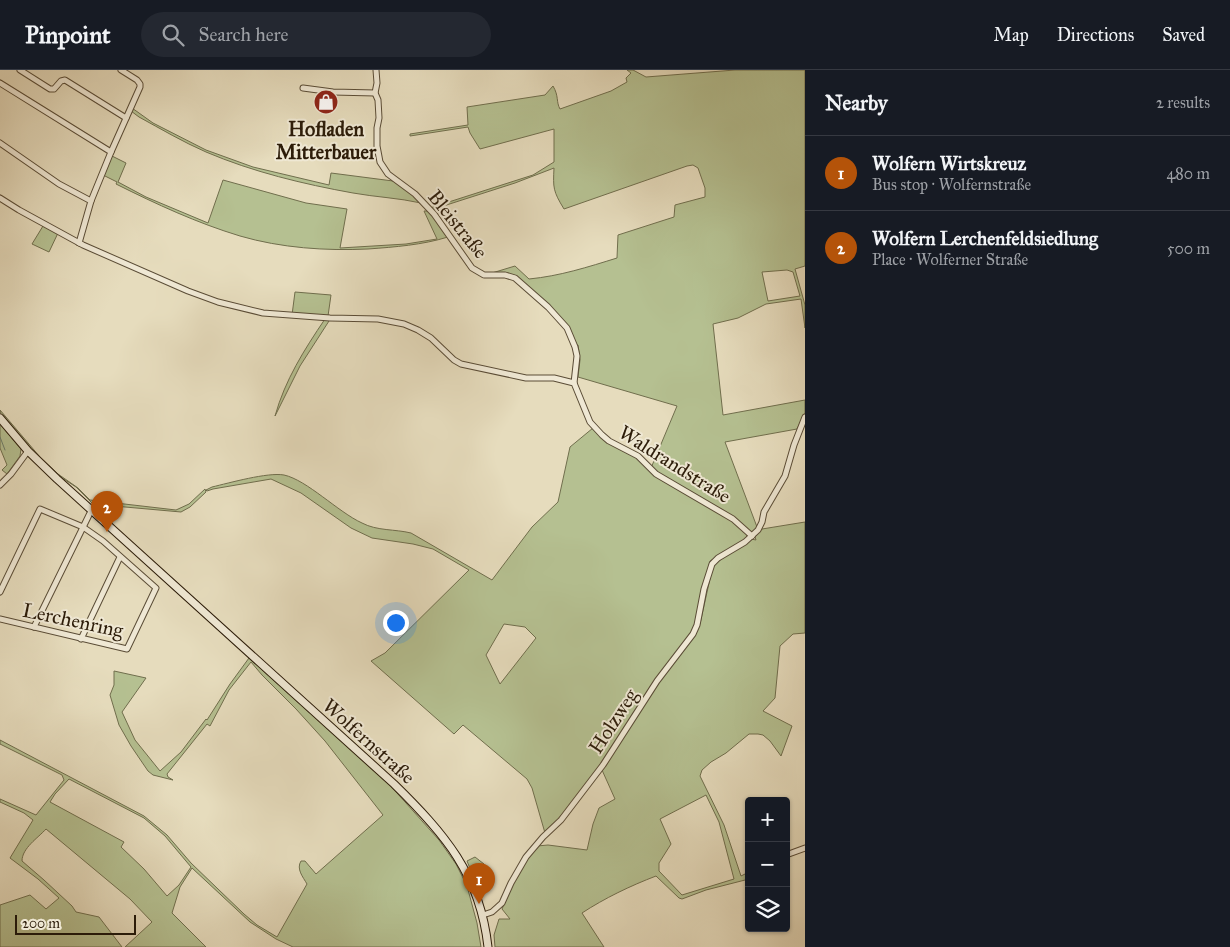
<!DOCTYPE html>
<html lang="en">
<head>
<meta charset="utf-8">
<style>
  :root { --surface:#171b24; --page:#242831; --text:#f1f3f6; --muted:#9ea1a6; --line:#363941; --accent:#b45309 }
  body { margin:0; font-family:"IM FELL Great Primer",serif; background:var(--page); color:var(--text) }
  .controls { position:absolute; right:15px; bottom:15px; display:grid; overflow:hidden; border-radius:5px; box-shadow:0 1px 4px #0004 }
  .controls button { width:45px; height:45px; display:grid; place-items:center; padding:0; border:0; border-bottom:1px solid var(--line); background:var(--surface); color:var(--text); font:25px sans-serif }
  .scale { position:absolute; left:15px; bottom:12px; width:121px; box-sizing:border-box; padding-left:5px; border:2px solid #2c1c09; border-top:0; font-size:14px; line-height:18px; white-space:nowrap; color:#2c1c09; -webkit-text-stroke:4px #efe8d4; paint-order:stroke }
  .you { position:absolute; left:395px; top:552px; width:18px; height:18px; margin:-12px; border:4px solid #fff; border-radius:50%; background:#1a73e8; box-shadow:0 0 0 8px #1a73e833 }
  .badge { display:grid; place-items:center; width:32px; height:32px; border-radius:50%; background:var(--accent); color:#fff; font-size:16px; font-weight:700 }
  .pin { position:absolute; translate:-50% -41px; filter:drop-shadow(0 1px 2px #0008) }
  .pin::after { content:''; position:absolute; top:26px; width:18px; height:15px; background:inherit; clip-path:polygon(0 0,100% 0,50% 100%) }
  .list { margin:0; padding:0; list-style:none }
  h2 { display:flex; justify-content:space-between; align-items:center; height:65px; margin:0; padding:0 20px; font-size:21px }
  h2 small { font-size:16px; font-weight:400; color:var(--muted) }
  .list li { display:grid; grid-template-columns:32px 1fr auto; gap:15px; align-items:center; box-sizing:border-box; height:75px; padding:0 20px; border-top:1px solid var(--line) }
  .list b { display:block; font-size:19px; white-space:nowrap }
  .list p { margin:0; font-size:16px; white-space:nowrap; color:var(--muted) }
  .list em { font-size:16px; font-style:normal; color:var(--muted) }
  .icon { flex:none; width:28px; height:28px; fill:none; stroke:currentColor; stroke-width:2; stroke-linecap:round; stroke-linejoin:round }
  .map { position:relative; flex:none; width:805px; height:877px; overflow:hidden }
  header { display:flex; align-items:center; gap:30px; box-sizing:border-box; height:70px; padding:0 25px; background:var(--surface); border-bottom:1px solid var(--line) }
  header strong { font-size:24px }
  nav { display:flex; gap:28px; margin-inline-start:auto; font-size:18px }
  .search { width:350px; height:45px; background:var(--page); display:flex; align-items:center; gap:12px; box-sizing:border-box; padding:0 18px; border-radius:28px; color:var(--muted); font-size:19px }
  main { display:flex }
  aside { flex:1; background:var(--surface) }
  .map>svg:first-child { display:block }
  .green { fill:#b5c091; stroke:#706e4d; fill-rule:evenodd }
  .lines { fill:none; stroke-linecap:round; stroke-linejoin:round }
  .stream { stroke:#6c7c6b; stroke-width:1 }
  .street-casing { stroke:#5a4c36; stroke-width:7 }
  .secondary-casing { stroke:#2c1c09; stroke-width:9 }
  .street { stroke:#efe8d4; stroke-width:5 }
  .secondary { stroke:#efe8d4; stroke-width:7 }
  .labels { text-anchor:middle; stroke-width:4; stroke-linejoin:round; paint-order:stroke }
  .poi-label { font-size:20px; font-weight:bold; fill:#2c1c09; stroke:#efe8d4 }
  .street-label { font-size:20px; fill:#2c1c09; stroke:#efe8d4 }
</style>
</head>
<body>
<header>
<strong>Pinpoint</strong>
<div class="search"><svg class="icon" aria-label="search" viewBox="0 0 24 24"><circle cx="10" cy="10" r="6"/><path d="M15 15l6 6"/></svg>Search here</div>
<nav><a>Map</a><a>Directions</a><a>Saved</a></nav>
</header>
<main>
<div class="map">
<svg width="805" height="877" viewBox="0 0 805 877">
  <rect width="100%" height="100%" fill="#e6dcbd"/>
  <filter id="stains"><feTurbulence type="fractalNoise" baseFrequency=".004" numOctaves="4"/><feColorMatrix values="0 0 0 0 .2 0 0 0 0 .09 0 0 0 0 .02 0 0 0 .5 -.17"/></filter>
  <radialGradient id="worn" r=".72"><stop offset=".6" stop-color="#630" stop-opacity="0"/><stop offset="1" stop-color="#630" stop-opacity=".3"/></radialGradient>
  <g class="green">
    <path d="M627 0H633L646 7 735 0H805V196L795 199 805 235V258L801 229 766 234 738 248 713 254 723 345 805 330V343L797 359 725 372 757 457 753 463H750C722 434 683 421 651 398L677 336 578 307 580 290 578 275H576L570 260 520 209 484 203H492L515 196 529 209C560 206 588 197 617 188L618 165 674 147 675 135 705 127V118L698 98 693 95 687 96 564 139C553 121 553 118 554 98L515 113 434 139 433 142 430 138 533 105 554 92V59L480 79 470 63 468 57 410 66V64L468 55 467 37 545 25 553 16C559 26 556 32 560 39L611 21 627 12 626 8 631 3ZM787 200 793 202 800 226 768 231 762 202Z"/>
    <path d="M132 38 153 53 206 80 253 97 329 115 331 103 393 111 411 123 421 133C399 128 375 127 353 123 303 114 253 102 206 82 183 72 161 59 139 47L131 41Z"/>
    <path d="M112 86 126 93 118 112 146 127 208 153 223 110 306 133 347 139 340 178 406 174 437 169 424 141H429L448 167C422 175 395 177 368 179 326 181 281 178 240 166 197 153 156 134 116 114L117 112 103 105Z"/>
    <polygon points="43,156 58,163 49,182 32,174"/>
    <polygon points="295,222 331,225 328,246 292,245"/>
    <path d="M325 249 329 251 300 296 275 346C285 310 304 280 325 249Z"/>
    <polygon points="0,340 40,387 58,404 78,418 90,430 176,440 189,434 205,419 206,422 190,437 181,442 114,436 96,437 76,417 56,404 27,375 1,344"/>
    <polygon points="0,354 21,379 20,386 7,404 2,400 7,395 0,378"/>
    <path d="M593 358 631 382 643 393 732 450 747 465V468L710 491 696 555 692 563 650 617 613 676 584 718 554 754 545 763 532 718 527 709 463 655 454 664 371 591 385 583 469 500 433 479 413 474 372 468 351 458 301 423 271 409 213 419 207 421 206 420 212 417C229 413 268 402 284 405 307 410 338 442 362 453 377 461 395 459 411 463L492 510 532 457 558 432 570 377ZM504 554 525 557 536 568 500 614 486 585Z"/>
    <path d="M805 452V563L793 564 780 576 775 628 763 641 792 656 781 686 770 671 763 665 758 664H749L726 683 711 692 702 700 700 706 724 755 741 806 749 802V809L706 820 682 829 679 828 656 806C630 816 605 828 582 843L604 877H495L494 865 499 849H510L502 839 519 801 537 776 548 775 587 780 593 754 599 738 615 729 602 700 637 644 700 554 713 495 751 469 756 470 755 467 762 459ZM706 725 719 752 734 809 682 825 659 801V793L671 774 660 749Z"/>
    <path d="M249 588 389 714 439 770 456 794 467 816 477 853 481 877H293L276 869 250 852 192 798 180 817 172 843 206 877H125L152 852 130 829 46 759C38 768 22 778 22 791L44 810 72 836 76 842 99 847 122 877H0V835L30 825 46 839 59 828 38 809 10 788 33 750 24 743 0 732V729L36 745 64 710 62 705 0 674V670L144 746 167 765 191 793 244 844 257 855 277 867 307 814C303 807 296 799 301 791H305L316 804 383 745 325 671 296 639 262 605 251 592 229 620 210 656 207 654 167 704 168 707 173 710 153 705 148 701 131 676 119 655 110 625 114 615V601L146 608 122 642 135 670 160 701 181 682 206 649 207 650 230 614ZM69 709 144 748 165 766 191 797 179 815 167 826 144 799 121 777 124 772 50 732 55 724Z"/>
    <polygon points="475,787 484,794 483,805 491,811 487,820 481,825 467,791"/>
  </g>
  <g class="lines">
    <polyline class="stream" points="0,367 5,380"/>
    <defs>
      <g id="street">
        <polyline points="20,0 50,19 54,19 61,11 65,10 126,48"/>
        <polyline points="376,0 377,13 375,23 378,30 379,48 377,58 377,76 380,92 388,104 415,124 434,144 472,198 484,205 505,205 515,208 548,237 567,258 575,277 577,286 574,313"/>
        <polyline points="0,13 111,82 91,131"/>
        <polyline points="303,18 333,22 375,23"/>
        <polyline points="0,73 59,114 91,131 79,173"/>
        <polyline points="111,82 140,17 140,14 137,10 121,0"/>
        <polyline points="0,128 19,140 83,175 188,221 218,232 263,243 330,248 378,249 404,254 418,260 431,268 454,290 461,294 526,308 554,308 574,313 590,352 602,365 609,371 638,386 656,404 733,449 752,466"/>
        <polyline points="0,415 11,404 28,381"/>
        <polyline points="0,522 40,439 83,457 103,471 156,518 127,579 0,549"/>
        <polyline points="34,557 92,439"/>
        <polyline points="81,569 120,487"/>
        <polyline points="786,785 805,778"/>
        <polyline points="483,845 492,842 502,833 511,813 526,787 543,767 561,750 603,695 657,611 693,564 697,555 704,519 712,494 718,488 745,472 758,460 762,452 764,442 785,406 794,375 805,347"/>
      </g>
      <path id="secondary" d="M0 348 28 381 57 409 394 714C444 763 480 804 488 877"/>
    </defs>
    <use href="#street" class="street-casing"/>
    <use href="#secondary" class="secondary-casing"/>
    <use href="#street" class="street"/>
    <use href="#secondary" class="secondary"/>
  </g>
  <defs>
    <symbol id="shop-disc" viewBox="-11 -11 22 22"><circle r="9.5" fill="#8f2418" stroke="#efe8d4"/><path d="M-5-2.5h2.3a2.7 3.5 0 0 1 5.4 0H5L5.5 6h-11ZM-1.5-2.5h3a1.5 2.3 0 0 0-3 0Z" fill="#fff"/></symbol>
  </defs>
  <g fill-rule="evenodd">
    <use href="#shop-disc" x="312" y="18" width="28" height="28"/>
  </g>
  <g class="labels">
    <g class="poi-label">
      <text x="326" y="66">Hofladen<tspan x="326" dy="23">Mitterbauer</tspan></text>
    </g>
    <g class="street-label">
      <text transform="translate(458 154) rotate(51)" y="7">Bleistraße</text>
      <text transform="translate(675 394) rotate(32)" y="7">Waldrandstraße</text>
      <text transform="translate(73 550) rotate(12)" y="7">Lerchenring</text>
      <text transform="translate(613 651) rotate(-57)" y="7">Holzweg</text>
      <text transform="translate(369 671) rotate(42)" y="7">Wolfernstraße</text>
    </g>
  </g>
  <rect width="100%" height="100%" filter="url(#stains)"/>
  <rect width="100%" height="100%" fill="url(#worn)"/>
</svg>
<div class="controls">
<button>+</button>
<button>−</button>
<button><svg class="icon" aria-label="layers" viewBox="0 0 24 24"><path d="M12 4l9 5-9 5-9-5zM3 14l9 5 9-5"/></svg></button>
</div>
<div class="scale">200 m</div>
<div class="you"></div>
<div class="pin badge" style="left:479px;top:834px">1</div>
<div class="pin badge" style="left:107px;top:462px">2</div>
</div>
<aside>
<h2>Nearby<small>2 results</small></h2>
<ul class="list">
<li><span class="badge">1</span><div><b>Wolfern Wirtskreuz</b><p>Bus stop · Wolfernstraße</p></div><em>480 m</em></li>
<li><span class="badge">2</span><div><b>Wolfern Lerchenfeldsiedlung</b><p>Place · Wolferner Straße</p></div><em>500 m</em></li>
</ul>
</aside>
</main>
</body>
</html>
